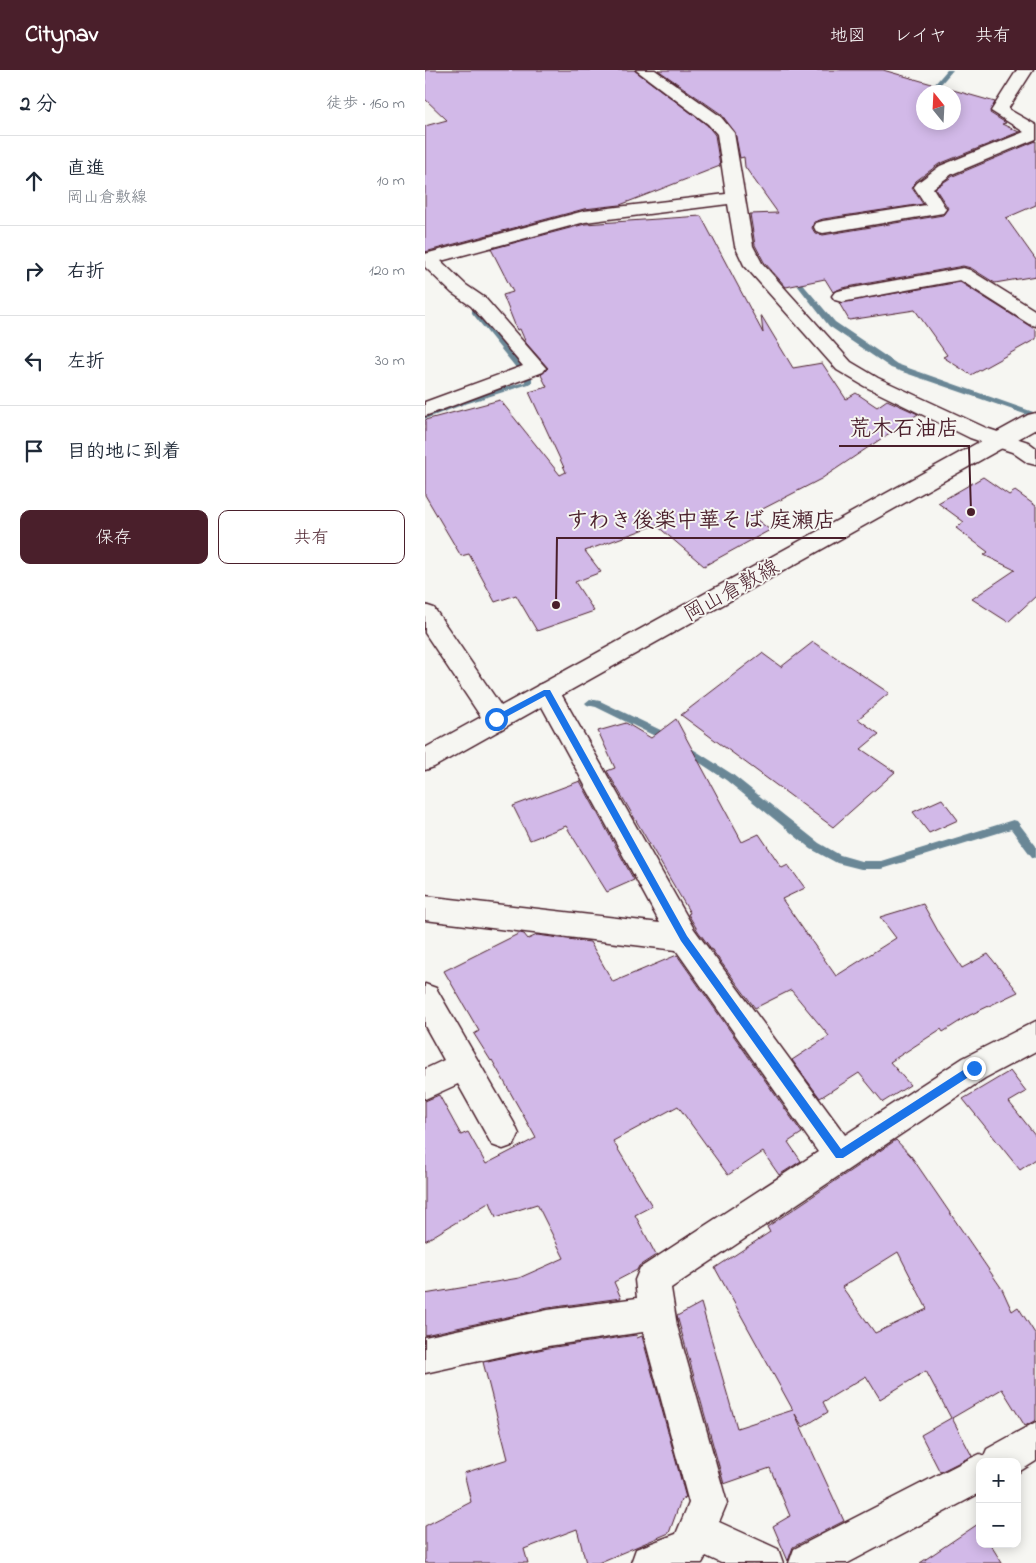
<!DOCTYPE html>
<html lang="ja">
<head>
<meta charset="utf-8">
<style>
  :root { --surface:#fff; --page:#f6f6f7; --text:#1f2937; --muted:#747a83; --line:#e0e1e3; --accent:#4a1f2b }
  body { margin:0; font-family:"Indie Flower","Klee One",sans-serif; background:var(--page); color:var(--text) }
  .controls { position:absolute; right:15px; bottom:15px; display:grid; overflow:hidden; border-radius:10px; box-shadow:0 2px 12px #0003 }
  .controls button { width:45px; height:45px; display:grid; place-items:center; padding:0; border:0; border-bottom:1px solid var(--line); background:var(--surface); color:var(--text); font:25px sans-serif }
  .compass { position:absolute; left:491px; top:15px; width:45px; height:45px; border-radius:50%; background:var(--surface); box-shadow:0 2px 12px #0003; rotate:342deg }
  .stop { position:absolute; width:15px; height:15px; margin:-11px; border:4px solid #1a73e8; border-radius:50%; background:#fff }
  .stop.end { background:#1a73e8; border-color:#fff; box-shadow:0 1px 5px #0008 }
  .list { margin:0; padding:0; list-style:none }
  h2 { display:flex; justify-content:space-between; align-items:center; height:65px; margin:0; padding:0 20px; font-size:21px }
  h2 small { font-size:16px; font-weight:400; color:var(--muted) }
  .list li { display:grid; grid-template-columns:32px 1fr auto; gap:15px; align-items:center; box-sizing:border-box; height:90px; padding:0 20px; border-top:1px solid var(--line) }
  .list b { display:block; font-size:19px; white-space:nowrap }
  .list p { margin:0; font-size:16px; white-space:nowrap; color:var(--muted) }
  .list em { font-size:16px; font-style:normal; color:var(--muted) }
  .actions { display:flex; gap:10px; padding:15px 20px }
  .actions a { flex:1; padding:11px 0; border:1px solid var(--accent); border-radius:10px; text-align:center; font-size:18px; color:var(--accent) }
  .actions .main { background:var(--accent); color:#fff }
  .icon { flex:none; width:28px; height:28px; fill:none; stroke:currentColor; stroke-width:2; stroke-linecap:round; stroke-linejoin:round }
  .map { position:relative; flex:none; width:611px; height:1493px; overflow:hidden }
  header { display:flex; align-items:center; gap:30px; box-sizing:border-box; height:70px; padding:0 25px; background:var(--accent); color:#fff }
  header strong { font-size:24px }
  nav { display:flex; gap:28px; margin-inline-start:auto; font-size:18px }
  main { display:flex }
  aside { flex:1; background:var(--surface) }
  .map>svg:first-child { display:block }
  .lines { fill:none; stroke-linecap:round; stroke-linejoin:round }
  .stream { fill:#6a8796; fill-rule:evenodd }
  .building { fill:#d2b9e8; stroke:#4a1f2b; fill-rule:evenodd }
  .street-casing { stroke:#4a1f2b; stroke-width:3 }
  .secondary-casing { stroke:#4a1f2b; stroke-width:3 }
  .street { fill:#f6f6f2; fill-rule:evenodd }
  .secondary { fill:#f6f6f2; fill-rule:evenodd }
  .route { fill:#1a73e8 }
  .labels { text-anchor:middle; stroke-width:4; stroke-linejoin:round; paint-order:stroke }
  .street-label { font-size:21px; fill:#4a1f2b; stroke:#f6f6f2 }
  .leader { fill:none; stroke:#4a1f2b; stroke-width:2 }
  .callout-dot { fill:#4a1f2b; stroke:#f6f6f2; stroke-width:2 }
  .callout-label { font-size:22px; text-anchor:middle; font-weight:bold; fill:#4a1f2b; stroke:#f6f6f2; stroke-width:4; stroke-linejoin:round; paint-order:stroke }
</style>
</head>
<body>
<header>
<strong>Citynav</strong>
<nav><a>地図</a><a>レイヤ</a><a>共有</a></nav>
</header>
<main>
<aside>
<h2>2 分<small>徒歩 · 160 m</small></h2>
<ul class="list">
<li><svg class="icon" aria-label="ahead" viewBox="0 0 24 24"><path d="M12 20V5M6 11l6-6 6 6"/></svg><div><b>直進</b><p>岡山倉敷線</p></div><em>10 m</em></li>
<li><svg class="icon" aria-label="right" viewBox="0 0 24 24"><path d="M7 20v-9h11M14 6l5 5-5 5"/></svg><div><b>右折</b></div><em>120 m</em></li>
<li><svg class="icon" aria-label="left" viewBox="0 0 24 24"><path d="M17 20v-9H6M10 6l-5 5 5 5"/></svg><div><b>左折</b></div><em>30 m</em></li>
<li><svg class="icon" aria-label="arrive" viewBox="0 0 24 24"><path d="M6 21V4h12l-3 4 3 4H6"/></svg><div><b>目的地に到着</b></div></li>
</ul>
<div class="actions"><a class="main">保存</a><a>共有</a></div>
</aside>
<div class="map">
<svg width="611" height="1493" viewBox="0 0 611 1493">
  <rect width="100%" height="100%" fill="#f6f6f2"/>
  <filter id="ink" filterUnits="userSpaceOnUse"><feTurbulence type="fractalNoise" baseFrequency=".02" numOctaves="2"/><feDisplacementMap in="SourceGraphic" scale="10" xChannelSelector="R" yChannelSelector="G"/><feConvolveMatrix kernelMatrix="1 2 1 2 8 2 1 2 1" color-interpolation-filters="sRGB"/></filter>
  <g filter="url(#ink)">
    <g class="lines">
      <g class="stream">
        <polygon points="522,0 528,0 509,22 503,22"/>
        <polygon points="365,204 369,204 410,252 472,294 611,343 611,348 466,298 404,256 365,206"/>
        <polygon points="47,239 53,239 107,307 107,313 37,335 0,349 0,344 31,331 100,312 100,309 47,243"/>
        <polygon points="165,629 175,631 246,665 248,668 246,671 240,671 171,637 162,635 160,633"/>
        <polygon points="260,674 307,704 394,773 415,785 436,791 456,791 588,750 592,751 611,776 611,788 607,787 586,759 456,799 436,799 412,793 386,779 301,710 257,681 255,678"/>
      </g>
    </g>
    <g class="building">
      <polygon points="0,0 209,0 282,55 290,65 295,96 195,135 159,139 0,182 0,56 22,50 0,29"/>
      <path d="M233 0H458L570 32 565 43 581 53 577 54 594 62 514 94 491 111 487 118 498 134 398 149 389 152 387 158 390 163 398 165 518 145 523 138 510 118 528 106 611 71V135L581 148 611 190V206L570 213 546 198 538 196 417 218 408 222 400 209 361 217 339 192 330 175 325 144 353 143 320 97 319 87 315 88 310 62 296 44ZM498 22H528V52H498Z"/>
      <polygon points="276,146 338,263 336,245 368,298 397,293 421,329 431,323 452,337 462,330 493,344 396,409 326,445 345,460 279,496 231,455 160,481 176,502 150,512 169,541 112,561 91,525 70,532 44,484 36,486 0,425 0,350 75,330 135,405 141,402 104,322 122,317 116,305 123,298 101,273 95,259 92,260 78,225 88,222 66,179 160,154"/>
      <polygon points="535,212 611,260 611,269 546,305 518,287 522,285 490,240 424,250 414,233"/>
      <polygon points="558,407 584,425 590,421 611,436 611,526 583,552 547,529 590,500 559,485 563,482 531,458 539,452 513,433"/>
      <polygon points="388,572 464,623 433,649 454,664 436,679 470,702 408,757 256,645 337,583 356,597"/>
      <polygon points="251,649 317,772 334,764 357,798 363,795 380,818 357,829 411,906 471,868 455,847 498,834 514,863 537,898 563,884 593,922 543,946 518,962 516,959 465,992 485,1015 458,1032 434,1003 395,1028 367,990 404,966 366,920 330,938 273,861 263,844 265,843 182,701 190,698 173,661 201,653 226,668"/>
      <polygon points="155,711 209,810 182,822 141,756 105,770 88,736"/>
      <polygon points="517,729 533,750 504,763 488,742"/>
      <polygon points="95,863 99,864 103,869 112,865 165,872 188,912 252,885 377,1063 363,1072 376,1091 354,1105 338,1082 303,1105 253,1036 188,1071 227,1136 210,1145 231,1185 214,1196 212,1200 189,1212 196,1228 123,1238 0,1265 0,1224 94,1208 139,1188 112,1134 71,1147 65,1132 0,1171 0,1031 14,1025 36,1065 43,1062 61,1094 111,1068 67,990 66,991 49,964 54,961 19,901"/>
      <polygon points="585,1001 601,1022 584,1032 611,1066 611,1089 595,1100 538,1029"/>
      <path d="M471 1070 486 1086 577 1219 587 1241 593 1237 611 1265V1350L600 1356 577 1319 527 1348 547 1386 515 1402 496 1365 526 1348 501 1301 455 1329 441 1306 398 1332 403 1342 378 1357 370 1344 419 1451 368 1477 363 1491 348 1456 365 1446 345 1398 299 1414 252 1246 276 1233 312 1358 368 1340 290 1198 345 1162 342 1157ZM473 1182 502 1239 450 1263 417 1217Z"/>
      <polygon points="211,1265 212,1268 217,1266 261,1428 256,1430 244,1463 173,1493 161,1493 152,1459 99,1479 103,1493 0,1493 0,1456 46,1432 39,1403 83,1389 58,1292 123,1278"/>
      <polygon points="553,1454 555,1474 565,1474 577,1493 495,1493"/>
    </g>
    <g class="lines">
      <defs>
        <g id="street">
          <polygon points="211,0 230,0 295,46 309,63 328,176 337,193 426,292 453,308 561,358 603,372 611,378 611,395 603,393 587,382 545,368 439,316 412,300 319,195 310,176 303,134 160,152 16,191 41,215 60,228 121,298 118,302 0,346 0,332 98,296 46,236 27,223 0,197 0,184 159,141 301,124 292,64 283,54"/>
          <polygon points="592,0 608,0 583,39 611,55 611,69 527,104 508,118 521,139 518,143 398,163 391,161 389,157 391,153 398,151 501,135 489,117 492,113 515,96 599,62 566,41"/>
          <polygon points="538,198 545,200 611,241 611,256 604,254 535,210 417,232 410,230 407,226 410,222 417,220"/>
          <polygon points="122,612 131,615 269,859 420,1065 538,988 611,951 611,981 560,1008 246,1218 252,1256 302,1433 294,1452 353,1479 358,1493 296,1493 281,1486 277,1493 206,1493 211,1479 251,1464 264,1433 218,1262 123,1276 0,1303 0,1267 123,1240 212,1228 210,1210 215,1198 393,1082 251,880 0,850 0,826 235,853 109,622 113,615"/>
          <polygon points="0,914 11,918 89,1053 94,1064 89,1075 78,1079 67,1075 33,1014 0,1029 0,999 19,990 0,956"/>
          <polygon points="611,1352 611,1391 592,1403 592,1392 555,1392 555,1423 423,1493 364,1493 369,1479 542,1390 555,1384 559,1386 562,1379"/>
        </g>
        <polygon id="secondary" points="611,343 611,359 9,697 0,700 0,678 56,647 0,563 0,535 9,538 76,636 603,345"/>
      </defs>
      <use href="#street" class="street-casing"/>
      <use href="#secondary" class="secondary-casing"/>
      <use href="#street" class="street"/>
      <use href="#secondary" class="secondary"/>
    </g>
  </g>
  <polygon class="route" points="119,620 125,620 262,866 416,1079 546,995 553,995 553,1001 418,1088 411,1088 256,871 120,626 74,651 68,651 68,647"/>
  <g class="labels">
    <g class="street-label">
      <text transform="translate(306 520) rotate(-29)" y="7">岡山倉敷線</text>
    </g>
  </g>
  <path class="leader" d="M546 442L544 376H414M131 535L132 468H421"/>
  <g class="callout-dot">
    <circle cx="546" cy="442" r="5"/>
    <circle cx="131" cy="535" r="5"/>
  </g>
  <g class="callout-label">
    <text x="479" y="365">荒木石油店</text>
    <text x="276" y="457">すわき後楽中華そば 庭瀬店</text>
  </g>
</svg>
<div class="controls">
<button>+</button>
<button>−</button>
</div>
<svg class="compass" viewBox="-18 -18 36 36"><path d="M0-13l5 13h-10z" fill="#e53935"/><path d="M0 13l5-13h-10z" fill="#747a83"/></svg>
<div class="stop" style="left:71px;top:649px"></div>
<div class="stop end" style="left:549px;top:998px"></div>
</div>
</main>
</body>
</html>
